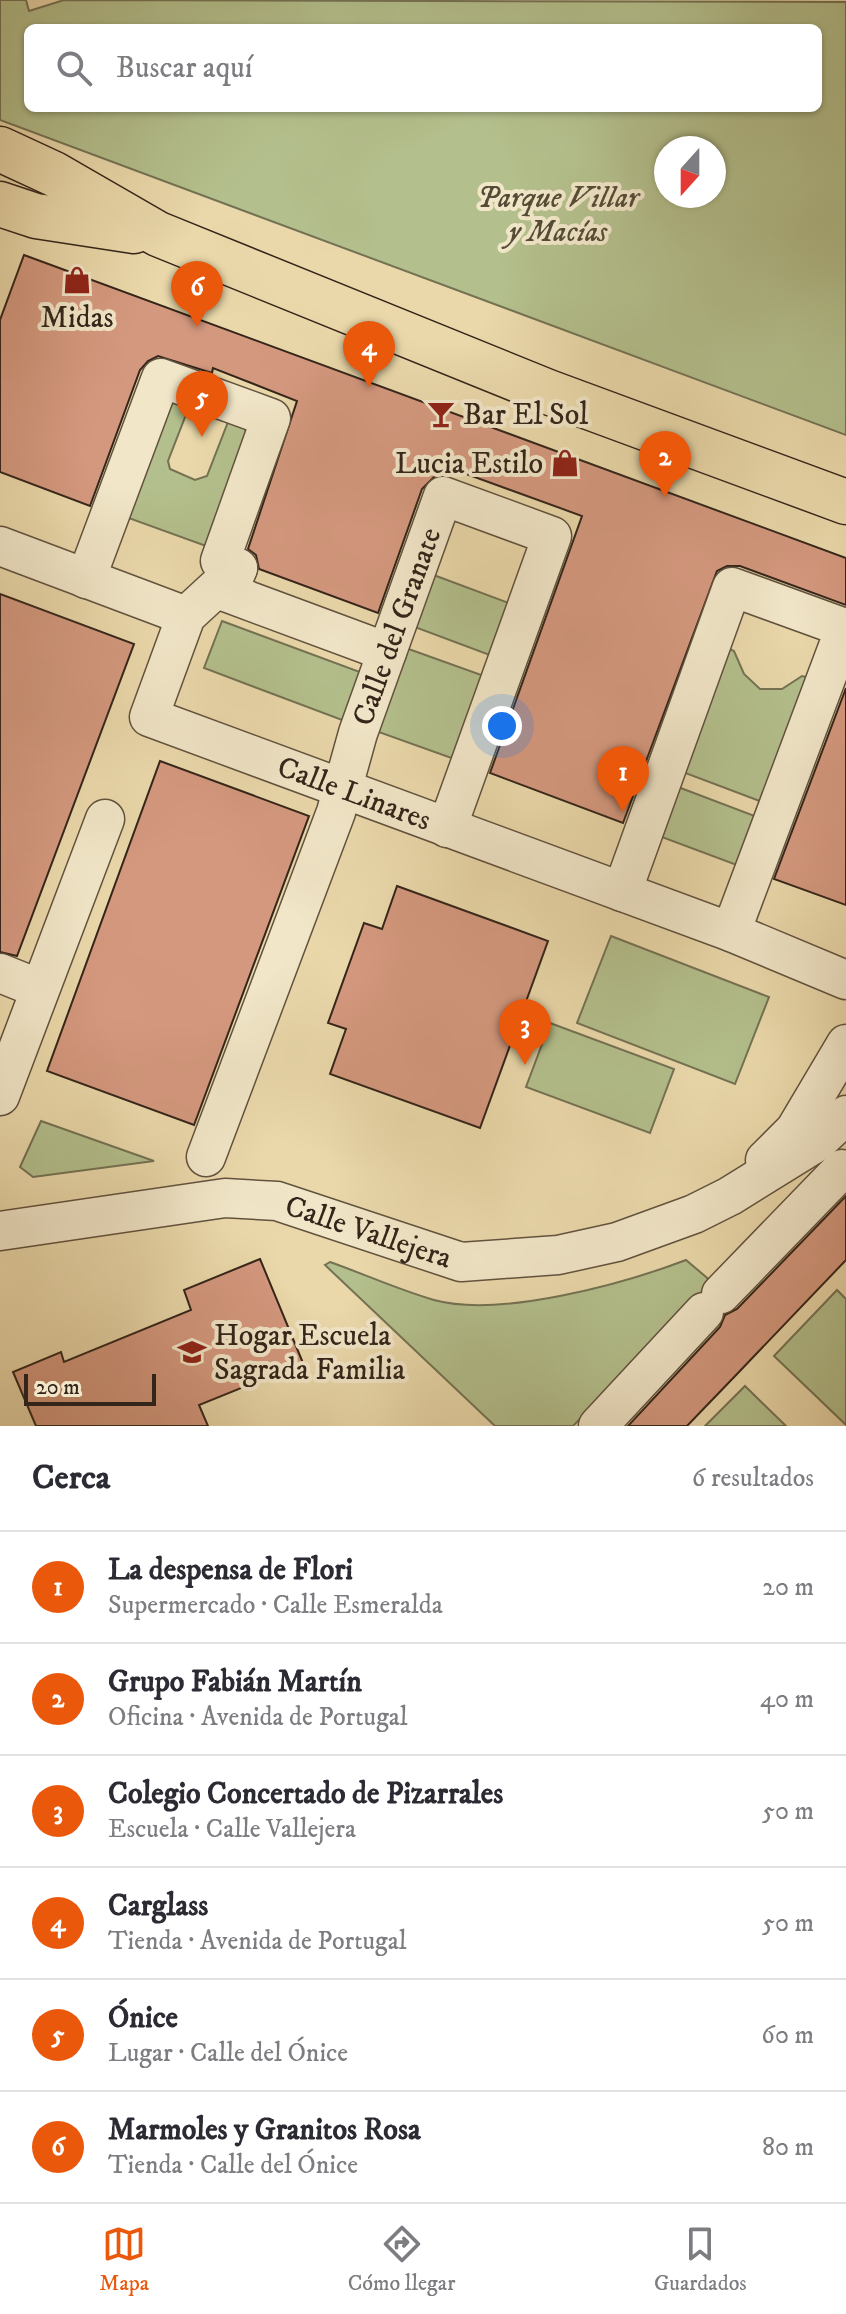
<!DOCTYPE html>
<html lang="es">
<head>
<meta charset="utf-8">
<style>
  :root { --surface:#fff; --page:#f2f2f3; --text:#2b2b33; --muted:#7c7c81; --line:#e1e1e2; --accent:#ea580c }
  body { margin:0; font-family:"IM FELL DW Pica",serif; background:var(--page); color:var(--text) }
  .compass { position:absolute; left:654px; top:136px; width:72px; height:72px; border-radius:50%; background:var(--surface); box-shadow:0 2px 6px #0004; rotate:201deg }
  .scale { position:absolute; left:24px; bottom:20px; width:132px; box-sizing:border-box; padding-left:8px; border:4px solid #34251a; border-top:0; font-size:22px; line-height:28px; white-space:nowrap; color:#34251a; -webkit-text-stroke:6px #f1e6c8; paint-order:stroke }
  .you { position:absolute; left:502px; top:726px; width:28px; height:28px; margin:-20px; border:6px solid #fff; border-radius:50%; background:#1a73e8; box-shadow:0 0 0 12px #1a73e833 }
  .badge { display:grid; place-items:center; width:52px; height:52px; border-radius:50%; background:var(--accent); color:#fff; font-size:26px; font-weight:700 }
  .pin { position:absolute; translate:-50% -66px; filter:drop-shadow(0 2px 4px #0008) }
  .pin::after { content:''; position:absolute; top:42px; width:28px; height:24px; background:inherit; clip-path:polygon(0 0,100% 0,50% 100%) }
  .list { margin:0; padding:0; list-style:none }
  h2 { display:flex; justify-content:space-between; align-items:center; height:104px; margin:0; padding:0 32px; font-size:34px }
  h2 small { font-size:26px; font-weight:400; color:var(--muted) }
  .list li { display:grid; grid-template-columns:52px 1fr auto; gap:24px; align-items:center; box-sizing:border-box; height:112px; padding:0 32px; border-top:2px solid var(--line) }
  .list b { display:block; font-size:30px; white-space:nowrap }
  .list p { margin:0; font-size:26px; white-space:nowrap; color:var(--muted) }
  .list em { font-size:26px; font-style:normal; color:var(--muted) }
  .icon { flex:none; width:44px; height:44px; fill:none; stroke:currentColor; stroke-width:2; stroke-linecap:round; stroke-linejoin:round }
  .map { position:relative; flex:none; width:846px; height:1426px; overflow:hidden }
  .search { position:absolute; background:var(--surface); box-shadow:0 2px 6px #0004; left:24px; right:24px; top:24px; height:88px; display:flex; align-items:center; gap:20px; box-sizing:border-box; padding:0 28px; border-radius:12px; color:var(--muted); font-size:30px }
  .sheet { height:776px; background:var(--surface) }
  nav { display:flex; justify-content:space-around; align-items:center; box-sizing:border-box; height:112px; border-top:2px solid var(--line); background:var(--surface); font-size:22px; color:var(--muted) }
  nav a { display:grid; justify-items:center; gap:4px }
  nav .on { color:var(--accent) }
  .map>svg:first-child { display:block }
  .green { fill:#b3bf8c; stroke:#747253; stroke-width:2; fill-rule:evenodd }
  .building { fill:#d4987e; stroke:#34251a; stroke-width:2 }
  .lines { fill:none; stroke-linecap:round; stroke-linejoin:round }
  .street-casing { stroke:#62523e; stroke-width:41 }
  .primary-casing { stroke:#34251a; stroke-width:47 }
  .street { stroke:#f1e6c8; stroke-width:38 }
  .primary { stroke:#ead8aa; stroke-width:44 }
  .labels { text-anchor:middle; stroke-width:8; stroke-linejoin:round; paint-order:stroke }
  .park-label { font-size:30px; font-style:italic; fill:#544c36; stroke:#f1e6c8 }
  .poi-label { font-size:30px; fill:#34251a; stroke:#f1e6c8; text-anchor:start }
  .street-label { font-size:30px; fill:#34251a; stroke:#f1e6c8 }
</style>
</head>
<body>
<div class="map">
<svg width="846" height="1426" viewBox="0 0 846 1426">
  <rect width="100%" height="100%" fill="#ead8aa"/>
  <filter id="stains"><feTurbulence type="fractalNoise" baseFrequency=".0025" numOctaves="4"/><feColorMatrix values="0 0 0 0 .2 0 0 0 0 .09 0 0 0 0 .02 0 0 0 .5 -.17"/></filter>
  <radialGradient id="worn" r=".72"><stop offset=".6" stop-color="#630" stop-opacity="0"/><stop offset="1" stop-color="#630" stop-opacity=".3"/></radialGradient>
  <g class="green">
    <path d="M0 0H26L29 11 64 0 846 2V435L0 120ZM28 28H818V108H28ZM666 148H714V196H666Z"/>
    <polygon points="167,401 181,401 187,412 168,461 170,469 195,480 207,476 228,422 245,427 246,435 206,546 123,516"/>
    <polygon points="431,574 514,605 495,657 412,626"/>
    <polygon points="222,621 368,675 350,723 204,668"/>
    <polygon points="403,647 487,677 457,760 373,730"/>
    <polygon points="725,647 734,651 744,674 760,689 782,689 802,676 810,678 765,803 680,771"/>
    <polygon points="678,787 760,818 742,867 659,836"/>
    <polygon points="611,936 769,997 735,1084 577,1023"/>
    <polygon points="550,1023 674,1069 650,1133 526,1087"/>
    <polygon points="41,1121 154,1161 33,1177 20,1167"/>
    <path d="M686 1260 712 1282 573 1426H495L325 1265 330 1262C364 1274 399 1290 434 1300 500 1318 623 1284 686 1260Z"/>
    <polygon points="837,1290 846,1299 846,1425 774,1356"/>
    <polygon points="745,1386 786,1426 705,1426"/>
  </g>
  <g class="building">
    <polygon points="24,255 846,558 846,605 740,566 727,566 717,571 623,823 490,773 582,516 439,464 435,476 422,489 378,613 259,569 256,555 248,549 297,401 213,368 212,373 158,356 148,361 140,370 90,506 0,472 0,320"/>
    <polygon points="0,594 134,644 17,956 0,952"/>
    <polygon points="846,688 846,905 774,879"/>
    <polygon points="160,761 309,816 194,1125 47,1071"/>
    <polygon points="397,886 548,941 480,1128 330,1074 346,1029 328,1023 364,923 382,929"/>
    <polygon points="846,1196 846,1260 738,1373 687,1426 628,1426 720,1327 725,1315 737,1309"/>
    <polygon points="260,1259 303,1363 199,1405 208,1426 36,1426 13,1372 61,1352 64,1362 191,1310 184,1290"/>
  </g>
  <g class="lines">
    <defs>
      <g id="street">
        <polyline points="0,546 186,616"/>
        <polyline points="238,568 228,593 387,652"/>
        <path id="s1" d="M86 579 161 378 271 418 220 561 238 568 186 616 149 717 731 932 846 980"/>
        <polyline points="622,892 732,587 845,628 731,932"/>
        <polyline points="0,973 40,989"/>
        <polyline points="0,1096 105,819"/>
        <path id="s2" d="M206 1157 336 812 358 733 443 496 552 536 447 828"/>
        <polyline points="765,1160 795,1130 846,1044"/>
        <path id="s3" d="M0 1231 225 1198 277 1201 461 1262 558 1255 617 1242 694 1214 730 1196 817 1142 846 1115"/>
        <polyline points="721,1294 842,1169"/>
        <polyline points="598,1426 704,1312"/>
      </g>
      <g id="primary">
        <polyline points="0,149 54,174 158,234 548,392 846,502"/>
        <polyline points="0,204 36,216 134,231"/>
      </g>
    </defs>
    <use href="#street" class="street-casing"/>
    <use href="#primary" class="primary-casing"/>
    <use href="#street" class="street"/>
    <use href="#primary" class="primary"/>
  </g>
  <defs>
    <symbol id="shop-bare" viewBox="-9 -9 18 18"><path d="M-5-2.5h2.3a2.7 3.5 0 0 1 5.4 0H5L5.5 6h-11ZM-1.5-2.5h3a1.5 2.3 0 0 0-3 0Z" fill="#8f2418" stroke="#f1e6c8" stroke-width="2.5" paint-order="stroke"/></symbol>
    <symbol id="bar-bare" viewBox="-9 -9 18 18"><path d="M-6-5H6L.8 .8V4.5H3.5V6h-7V4.5H-.8V.8Z" fill="#8f2418" stroke="#f1e6c8" stroke-width="2.5" paint-order="stroke"/></symbol>
    <symbol id="school-bare" viewBox="-9 -9 18 18"><path d="M0-5L7-2L0 1L-7-2ZM-4 1L0 2.5L4 1V4Q0 6-4 4Z" fill="#8f2418" stroke="#f1e6c8" stroke-width="2.5" paint-order="stroke"/></symbol>
  </defs>
  <g fill-rule="evenodd">
    <use href="#shop-bare" x="57" y="260" width="40" height="40"/>
    <use href="#bar-bare" x="421" y="394" width="40" height="40"/>
    <use href="#shop-bare" x="545" y="443" width="40" height="40"/>
    <use href="#school-bare" x="172" y="1332" width="40" height="40"/>
  </g>
  <g class="labels">
    <g class="park-label">
      <text x="558" y="207">Parque Villar<tspan x="558" dy="34">y Macías</tspan></text>
    </g>
    <g class="poi-label">
      <text x="77" y="327" text-anchor="middle">Midas</text>
      <text x="463" y="424">Bar El Sol</text>
      <text x="543" y="473" text-anchor="end">Lucia Estilo</text>
      <text x="214" y="1345">Hogar Escuela<tspan x="214" dy="34">Sagrada Familia</tspan></text>
    </g>
    <g class="street-label">
      <text dy="10" stroke="none"><textPath href="#s2" startOffset="564">Calle del Granate</textPath></text>
      <text dy="10" stroke="none"><textPath href="#s1" startOffset="900">Calle Linares</textPath></text>
      <text dy="10" stroke="none"><textPath href="#s3" startOffset="376">Calle Vallejera</textPath></text>
    </g>
  </g>
  <rect width="100%" height="100%" filter="url(#stains)"/>
  <rect width="100%" height="100%" fill="url(#worn)"/>
</svg>
<svg class="compass" viewBox="-18 -18 36 36"><path d="M0-13l5 13h-10z" fill="#e53935"/><path d="M0 13l5-13h-10z" fill="#7c7c81"/></svg>
<div class="scale">20 m</div>
<div class="you"></div>
<div class="pin badge" style="left:623px;top:812px">1</div>
<div class="pin badge" style="left:665px;top:497px">2</div>
<div class="pin badge" style="left:525px;top:1065px">3</div>
<div class="pin badge" style="left:369px;top:387px">4</div>
<div class="pin badge" style="left:202px;top:437px">5</div>
<div class="pin badge" style="left:197px;top:327px">6</div>
<div class="search"><svg class="icon" aria-label="search" viewBox="0 0 24 24"><circle cx="10" cy="10" r="6"/><path d="M15 15l6 6"/></svg>Buscar aquí</div>
</div>
<section class="sheet">
<h2>Cerca<small>6 resultados</small></h2>
<ul class="list">
<li><span class="badge">1</span><div><b>La despensa de Flori</b><p>Supermercado · Calle Esmeralda</p></div><em>20 m</em></li>
<li><span class="badge">2</span><div><b>Grupo Fabián Martín</b><p>Oficina · Avenida de Portugal</p></div><em>40 m</em></li>
<li><span class="badge">3</span><div><b>Colegio Concertado de Pizarrales</b><p>Escuela · Calle Vallejera</p></div><em>50 m</em></li>
<li><span class="badge">4</span><div><b>Carglass</b><p>Tienda · Avenida de Portugal</p></div><em>50 m</em></li>
<li><span class="badge">5</span><div><b>Ónice</b><p>Lugar · Calle del Ónice</p></div><em>60 m</em></li>
<li><span class="badge">6</span><div><b>Marmoles y Granitos Rosa</b><p>Tienda · Calle del Ónice</p></div><em>80 m</em></li>
</ul>
</section>
<nav>
<a class="on"><svg class="icon" aria-label="map" viewBox="0 0 24 24"><path d="M3 6l6-2 6 2 6-2v14l-6 2-6-2-6 2zM9 4v14M15 6v14"/></svg>Mapa</a>
<a><svg class="icon" aria-label="directions" viewBox="0 0 24 24"><path d="M12 3l9 9-9 9-9-9zM9 14v-3h6M13 9l2 2-2 2"/></svg>Cómo llegar</a>
<a><svg class="icon" aria-label="saved" viewBox="0 0 24 24"><path d="M7 4h10v16l-5-4-5 4z"/></svg>Guardados</a>
</nav>
</body>
</html>
